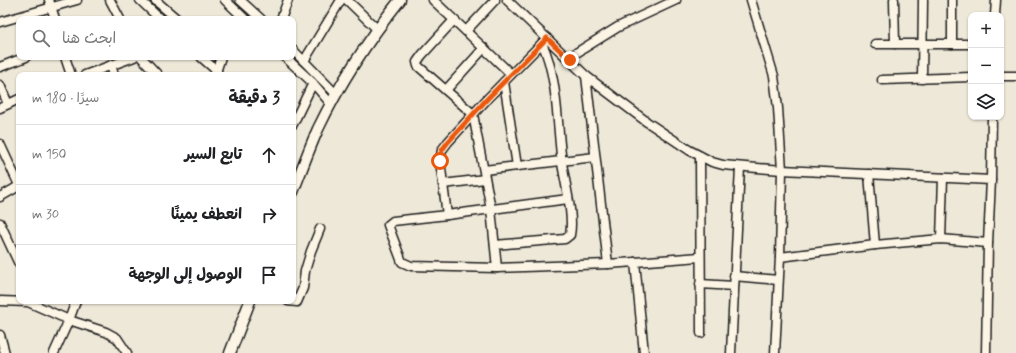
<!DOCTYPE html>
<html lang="ar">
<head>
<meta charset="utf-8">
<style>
  :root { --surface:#fff; --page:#f2f2f2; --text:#202124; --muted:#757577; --line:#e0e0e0 }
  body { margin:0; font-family:Mynerve,"Playpen Sans Arabic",sans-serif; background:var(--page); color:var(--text); direction:rtl }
  .controls { position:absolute; right:12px; top:12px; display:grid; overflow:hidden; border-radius:8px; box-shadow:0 1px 3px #0004 }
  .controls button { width:36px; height:36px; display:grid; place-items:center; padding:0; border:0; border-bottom:1px solid var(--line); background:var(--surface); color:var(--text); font:20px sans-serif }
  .stop { position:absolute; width:12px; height:12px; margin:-9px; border:3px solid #ea580c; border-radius:50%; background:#fff }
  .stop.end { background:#ea580c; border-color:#fff; box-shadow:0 1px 4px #0008 }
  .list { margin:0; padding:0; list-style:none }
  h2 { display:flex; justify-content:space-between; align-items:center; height:52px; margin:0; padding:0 16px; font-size:17px }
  h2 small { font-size:13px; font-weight:400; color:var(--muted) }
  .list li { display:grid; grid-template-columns:26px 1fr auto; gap:12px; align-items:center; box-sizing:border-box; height:60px; padding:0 16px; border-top:1px solid var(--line) }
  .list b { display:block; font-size:15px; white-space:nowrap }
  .list em { font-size:13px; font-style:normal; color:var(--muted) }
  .icon { flex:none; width:22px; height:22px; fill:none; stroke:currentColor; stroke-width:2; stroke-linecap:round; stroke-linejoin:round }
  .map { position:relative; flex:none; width:1016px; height:353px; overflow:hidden; direction:ltr }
  .search { position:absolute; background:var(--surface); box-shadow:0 1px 3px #0004; left:16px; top:16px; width:280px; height:44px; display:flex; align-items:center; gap:10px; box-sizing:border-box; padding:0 14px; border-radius:8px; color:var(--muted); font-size:15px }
  .panel { position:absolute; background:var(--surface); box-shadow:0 1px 3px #0004; left:16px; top:72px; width:280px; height:232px; border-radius:8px; direction:rtl }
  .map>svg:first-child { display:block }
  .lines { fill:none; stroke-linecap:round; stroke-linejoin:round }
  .minor-casing { stroke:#1c1c1c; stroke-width:11 }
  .major-casing { stroke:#1c1c1c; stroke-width:13 }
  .minor { stroke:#fcf5e5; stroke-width:8 }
  .major { stroke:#fcf5e5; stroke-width:10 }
  .route { stroke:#ea580c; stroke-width:5 }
</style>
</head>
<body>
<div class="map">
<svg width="1016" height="353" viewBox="0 0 1016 353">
  <rect width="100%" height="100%" fill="#eee8d9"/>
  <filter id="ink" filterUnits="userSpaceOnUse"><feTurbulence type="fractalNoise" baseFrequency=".025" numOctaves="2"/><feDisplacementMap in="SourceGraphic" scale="8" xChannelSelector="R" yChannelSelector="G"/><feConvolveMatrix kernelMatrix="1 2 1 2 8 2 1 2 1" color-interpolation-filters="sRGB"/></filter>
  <g filter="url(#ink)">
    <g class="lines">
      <defs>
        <g id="minor">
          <polyline points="49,0 55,19"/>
          <polyline points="110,0 120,19"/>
          <polyline points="140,0 160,19"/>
          <polyline points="155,0 177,19"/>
          <polyline points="225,0 245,19"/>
          <polyline points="240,0 261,19"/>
          <polyline points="347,0 377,29"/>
          <polyline points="433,0 511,74"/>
          <polyline points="507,0 586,76 647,122 689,150 712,162 723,165 782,170 991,180 988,243 941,239 875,245 780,257"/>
          <polyline points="751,0 774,76 778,108 782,170 780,257 775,353"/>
          <polyline points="894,0 895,44"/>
          <polyline points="952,0 952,44"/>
          <polyline points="995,15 996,0"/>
          <polyline points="281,19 288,0"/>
          <polyline points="454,20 422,55 417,62 418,66 473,114 491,209 497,268"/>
          <polyline points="0,22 77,0"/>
          <polyline points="466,31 495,0"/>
          <polyline points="547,38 488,98 448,142 442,150 440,161 447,215 393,221 388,225 402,262 411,266 497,268 608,264 586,76"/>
          <polyline points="875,44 971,44"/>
          <polyline points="293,50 336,94"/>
          <polyline points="65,57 71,75"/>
          <polyline points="141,57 158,75"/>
          <polyline points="201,57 217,71"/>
          <polyline points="285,57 313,83 293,124"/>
          <polyline points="568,58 618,27 676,0"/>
          <polyline points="304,61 341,0"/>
          <polyline points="111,65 114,75"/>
          <polyline points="0,67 26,57"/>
          <polyline points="217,74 217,69 221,57"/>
          <polyline points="85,75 134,57"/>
          <polyline points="1001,76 1016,76"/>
          <polyline points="922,79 923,0"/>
          <polyline points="882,80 971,77"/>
          <polyline points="504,82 517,166"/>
          <polyline points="313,83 331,104"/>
          <polyline points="0,85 8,104"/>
          <polyline points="446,90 484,48"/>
          <polyline points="0,108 19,99"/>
          <polyline points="0,144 19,185"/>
          <polyline points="700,156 701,333"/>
          <polyline points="484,170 595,157"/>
          <polyline points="869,174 875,245"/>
          <polyline points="991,180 992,117"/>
          <polyline points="443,184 485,179"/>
          <polyline points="0,197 19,186"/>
          <polyline points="447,215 568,199"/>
          <polyline points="0,223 19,264"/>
          <polyline points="941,239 943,178"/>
          <path d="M495 245 565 239 570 235C574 216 565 183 562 163 557 126 558 77 542 43"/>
          <polyline points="635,262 700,257"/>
          <polyline points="608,264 635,262 644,353"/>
          <polyline points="734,276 778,280"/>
          <polyline points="700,284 734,286"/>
          <polyline points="0,301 28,302 69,320 106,332 117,338 127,353"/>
          <polyline points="288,301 297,302 303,288 305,271 311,251 320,229"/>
          <polyline points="0,335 5,353"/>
          <polyline points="54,353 69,320 76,301"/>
          <polyline points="731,353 740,167"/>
          <polyline points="986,353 988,243"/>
        </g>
        <g id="major">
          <path d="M293 192C301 171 309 149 318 129 340 83 368 40 400 0"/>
          <polyline points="230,353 250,301"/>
        </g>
      </defs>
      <use href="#minor" class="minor-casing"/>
      <use href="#major" class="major-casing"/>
      <use href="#minor" class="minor"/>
      <use href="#major" class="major"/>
    </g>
  </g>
  <g class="lines" filter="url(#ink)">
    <polyline class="route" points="440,161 442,150 448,142 488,98 547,38 570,60"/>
  </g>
</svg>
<div class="controls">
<button>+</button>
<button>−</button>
<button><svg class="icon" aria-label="layers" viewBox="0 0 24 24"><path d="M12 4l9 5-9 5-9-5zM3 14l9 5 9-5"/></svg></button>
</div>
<div class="stop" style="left:440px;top:161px"></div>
<div class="stop end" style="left:570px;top:60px"></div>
<div class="search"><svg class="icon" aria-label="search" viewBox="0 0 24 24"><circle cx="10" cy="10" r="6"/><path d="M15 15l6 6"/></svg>ابحث هنا</div>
<section class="panel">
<h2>3 دقيقة<small>سيرًا · 180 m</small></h2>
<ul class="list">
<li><svg class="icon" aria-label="ahead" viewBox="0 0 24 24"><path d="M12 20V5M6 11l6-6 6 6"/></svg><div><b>تابع السير</b></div><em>150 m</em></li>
<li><svg class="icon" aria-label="right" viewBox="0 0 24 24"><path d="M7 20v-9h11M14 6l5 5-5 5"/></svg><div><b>انعطف يمينًا</b></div><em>30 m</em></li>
<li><svg class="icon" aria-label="arrive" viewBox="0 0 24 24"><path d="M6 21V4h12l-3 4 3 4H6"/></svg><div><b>الوصول إلى الوجهة</b></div></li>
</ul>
</section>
</div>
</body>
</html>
